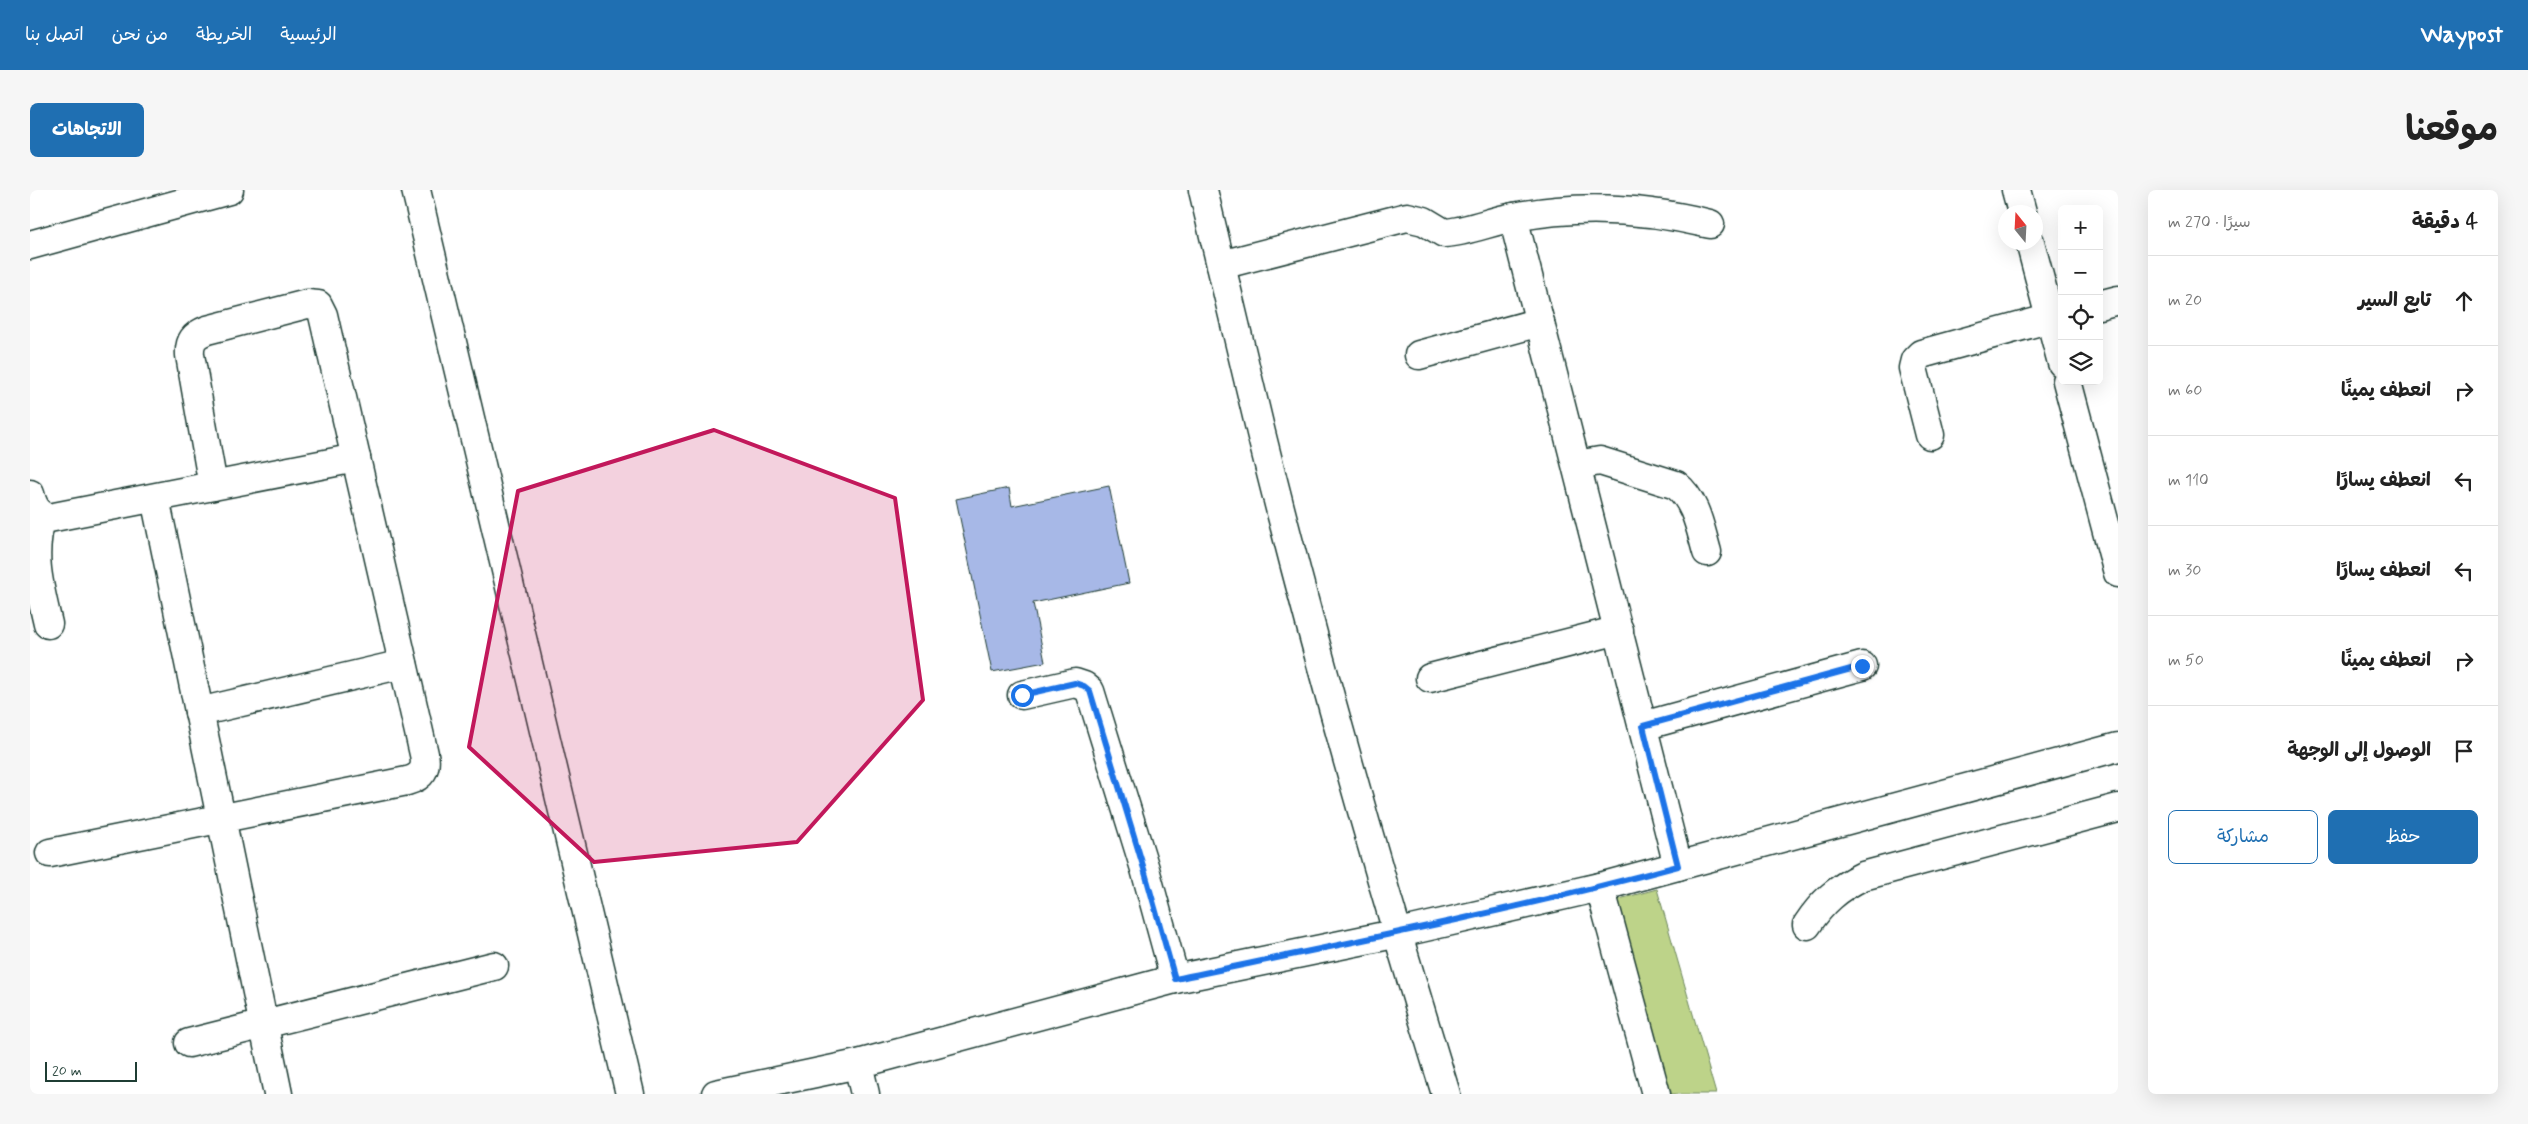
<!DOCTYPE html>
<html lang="ar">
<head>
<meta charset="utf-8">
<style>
  :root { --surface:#fff; --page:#f6f6f6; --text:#222; --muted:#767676; --line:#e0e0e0; --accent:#1f6fb2 }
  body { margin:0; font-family:Mynerve,"Playpen Sans Arabic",sans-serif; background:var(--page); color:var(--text); direction:rtl }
  .controls { position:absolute; right:15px; top:15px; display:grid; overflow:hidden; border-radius:8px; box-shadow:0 5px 20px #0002 }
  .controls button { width:45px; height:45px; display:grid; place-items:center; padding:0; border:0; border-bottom:1px solid var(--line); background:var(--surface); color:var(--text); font:25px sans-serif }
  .compass { position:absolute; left:1968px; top:15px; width:45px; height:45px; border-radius:50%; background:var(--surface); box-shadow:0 5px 20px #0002; rotate:342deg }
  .scale { position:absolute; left:15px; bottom:12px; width:92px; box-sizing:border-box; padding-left:5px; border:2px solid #1f3d34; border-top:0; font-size:14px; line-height:18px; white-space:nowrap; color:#1f3d34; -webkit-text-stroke:4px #fff; paint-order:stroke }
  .stop { position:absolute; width:15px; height:15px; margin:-11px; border:4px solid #1a73e8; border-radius:50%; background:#fff }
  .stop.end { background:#1a73e8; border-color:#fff; box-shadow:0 1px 5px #0008 }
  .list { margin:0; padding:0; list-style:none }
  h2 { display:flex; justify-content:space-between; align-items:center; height:65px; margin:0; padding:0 20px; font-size:21px }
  h2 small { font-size:16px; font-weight:400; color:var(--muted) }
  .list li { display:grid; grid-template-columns:32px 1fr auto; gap:15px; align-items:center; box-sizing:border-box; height:90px; padding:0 20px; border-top:1px solid var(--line) }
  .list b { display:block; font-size:19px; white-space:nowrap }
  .list em { font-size:16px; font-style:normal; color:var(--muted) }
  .actions { display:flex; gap:10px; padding:15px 20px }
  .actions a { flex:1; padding:11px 0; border:1px solid var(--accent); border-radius:8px; text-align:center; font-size:18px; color:var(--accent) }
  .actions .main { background:var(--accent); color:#fff }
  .icon { flex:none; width:28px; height:28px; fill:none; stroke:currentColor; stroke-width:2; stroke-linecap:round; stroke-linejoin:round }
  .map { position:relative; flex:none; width:2088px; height:904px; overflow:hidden; direction:ltr; border-radius:8px }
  header { display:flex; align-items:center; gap:30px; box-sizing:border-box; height:70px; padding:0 25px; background:var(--accent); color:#fff }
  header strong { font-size:24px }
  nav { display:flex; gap:28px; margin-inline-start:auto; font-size:18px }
  .intro { display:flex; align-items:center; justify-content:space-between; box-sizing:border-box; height:120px; padding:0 30px }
  h1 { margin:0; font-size:35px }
  .button { padding:12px 22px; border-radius:8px; background:var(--accent); color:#fff; font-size:18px; font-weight:700 }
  main { display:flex; gap:30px; padding:0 30px }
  aside { flex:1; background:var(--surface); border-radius:8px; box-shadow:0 5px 20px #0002 }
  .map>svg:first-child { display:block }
  .green { fill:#bdd389; stroke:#6e885e }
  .building { fill:#a7b8e7; stroke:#1f3d34 }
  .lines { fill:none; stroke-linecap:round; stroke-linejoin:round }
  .minor-casing { stroke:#1f3d34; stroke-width:31 }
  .minor { stroke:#fff; stroke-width:28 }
  .route { stroke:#1a73e8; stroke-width:6 }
  .marked { fill:#c2185b; fill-opacity:0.2; stroke:#c2185b; stroke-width:4; stroke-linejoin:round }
</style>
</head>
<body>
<header>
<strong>Waypost</strong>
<nav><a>الرئيسية</a><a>الخريطة</a><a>من نحن</a><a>اتصل بنا</a></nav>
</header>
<div class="intro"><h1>موقعنا</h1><a class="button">الاتجاهات</a></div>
<main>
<aside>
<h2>4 دقيقة<small>سيرًا · 270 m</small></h2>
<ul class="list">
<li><svg class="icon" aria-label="ahead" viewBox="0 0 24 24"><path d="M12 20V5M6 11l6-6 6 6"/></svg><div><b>تابع السير</b></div><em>20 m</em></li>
<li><svg class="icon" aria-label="right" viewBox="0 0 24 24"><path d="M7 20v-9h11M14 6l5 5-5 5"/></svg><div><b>انعطف يمينًا</b></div><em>60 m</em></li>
<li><svg class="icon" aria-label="left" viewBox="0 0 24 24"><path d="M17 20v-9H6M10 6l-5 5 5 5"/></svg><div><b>انعطف يسارًا</b></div><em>110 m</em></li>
<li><svg class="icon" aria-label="left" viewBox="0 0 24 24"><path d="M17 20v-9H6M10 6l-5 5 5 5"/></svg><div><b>انعطف يسارًا</b></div><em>30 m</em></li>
<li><svg class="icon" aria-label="right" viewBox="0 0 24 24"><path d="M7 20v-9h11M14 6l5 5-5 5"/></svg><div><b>انعطف يمينًا</b></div><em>50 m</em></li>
<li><svg class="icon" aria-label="arrive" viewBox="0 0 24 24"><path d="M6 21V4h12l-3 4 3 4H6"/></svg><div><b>الوصول إلى الوجهة</b></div></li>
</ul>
<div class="actions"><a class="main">حفظ</a><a>مشاركة</a></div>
</aside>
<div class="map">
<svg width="2088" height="904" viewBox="0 0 2088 904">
  <rect width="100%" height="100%" fill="#fff"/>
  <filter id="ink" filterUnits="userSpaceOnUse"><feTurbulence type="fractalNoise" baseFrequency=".02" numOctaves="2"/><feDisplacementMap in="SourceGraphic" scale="10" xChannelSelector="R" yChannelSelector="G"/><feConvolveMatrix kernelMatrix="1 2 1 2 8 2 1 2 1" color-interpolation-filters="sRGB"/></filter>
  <g filter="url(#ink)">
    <polygon class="green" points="1627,699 1686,904 1626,904 1567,715"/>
    <polygon class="building" points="1079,296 1099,393 1003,413 1015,472 962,482 926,309 979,298 982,316"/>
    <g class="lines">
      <defs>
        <g id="minor">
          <polyline points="386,0 600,904"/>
          <path d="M1173 0C1193 81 1211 162 1231 243 1286 465 1349 686 1416 904"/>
          <polyline points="1986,0 1992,22"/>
          <polyline points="1483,27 1648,676"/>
          <polyline points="2000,52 2032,173"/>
          <polyline points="0,55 199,0"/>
          <path d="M1191 75 1377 27 1394 31 1414 43C1437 42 1461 31 1484 27 1551 14 1615 18 1680 34"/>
          <polyline points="2069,115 2088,110"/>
          <polyline points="1389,165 1510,132"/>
          <polyline points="2037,191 2088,383"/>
          <polyline points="1900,245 1883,178 1885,170 1891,164 2032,125"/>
          <path d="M1547 275 1570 271 1646 295C1666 311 1670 338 1677 362"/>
          <path d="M0 304C3 316 7 324 19 328L326 268"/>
          <polyline points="125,308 248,904"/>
          <path d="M12 326C0 365 9 395 18 434"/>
          <polyline points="1400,488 1589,440"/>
          <polyline points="992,505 1045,493 1054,496 1060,501 1115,679 1145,789"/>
          <polyline points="169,522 373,474"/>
          <polyline points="1613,536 1832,476"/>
          <path d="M20 663 377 591C392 587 397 579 394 564L293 125 288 115 277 114 177 140C164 145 159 151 160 165L183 296"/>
          <polyline points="1570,697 1626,904"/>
          <path d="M1777 735C1792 712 1808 698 1833 686L2088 618"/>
          <polyline points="159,853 464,776"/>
          <polyline points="828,874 835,904"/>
          <polyline points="686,904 828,874 1145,789 1369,743 1570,697 2088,557"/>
        </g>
      </defs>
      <use href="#minor" class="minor-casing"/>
      <use href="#minor" class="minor"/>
    </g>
  </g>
  <g class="lines" filter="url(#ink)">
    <path class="route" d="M992 505 1045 493 1054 496 1060 501 1114 679 1145 789C1313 754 1482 721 1648 676L1613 536 1832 476"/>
  </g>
  <path class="marked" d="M684 240 865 308 893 510 767 652 564 672 439 557 488 301Z"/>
</svg>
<div class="controls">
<button>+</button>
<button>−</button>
<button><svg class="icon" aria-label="locate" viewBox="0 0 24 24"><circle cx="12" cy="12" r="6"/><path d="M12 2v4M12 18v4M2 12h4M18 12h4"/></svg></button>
<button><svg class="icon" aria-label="layers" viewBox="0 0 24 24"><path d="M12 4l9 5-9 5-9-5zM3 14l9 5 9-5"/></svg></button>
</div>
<svg class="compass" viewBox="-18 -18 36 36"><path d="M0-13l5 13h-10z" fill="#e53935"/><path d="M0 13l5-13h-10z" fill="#767676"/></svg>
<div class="scale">20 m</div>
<div class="stop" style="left:992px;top:505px"></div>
<div class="stop end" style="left:1832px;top:476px"></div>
</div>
</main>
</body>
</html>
